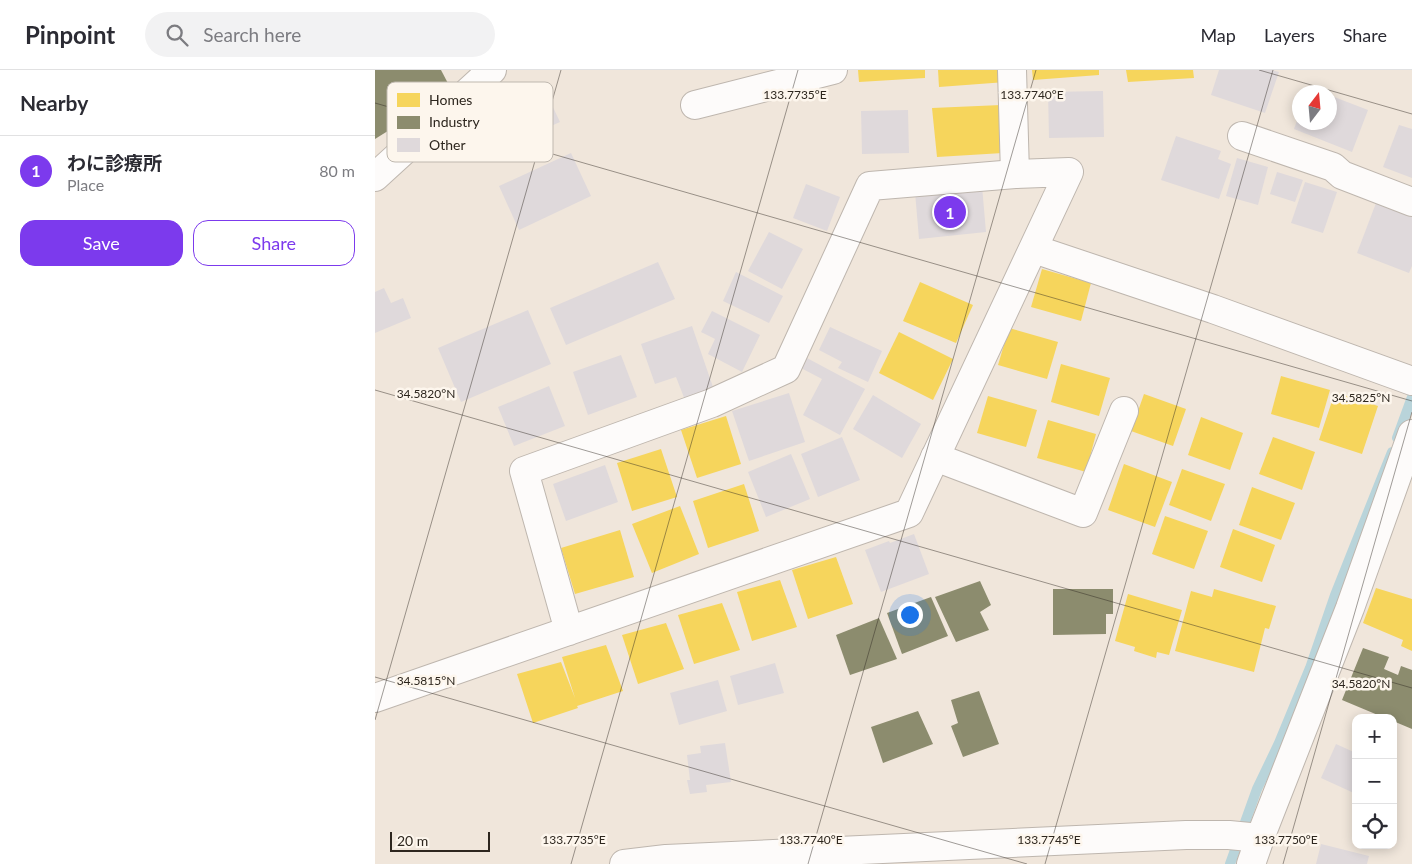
<!DOCTYPE html>
<html lang="en">
<head>
<meta charset="utf-8">
<style>
  :root { --surface:#fff; --page:#f2f2f3; --text:#2b2b33; --muted:#7c7c81; --line:#e1e1e2; --accent:#7c3aed }
  body { margin:0; font-family:Lato,"Noto Sans JP",sans-serif; background:var(--page); color:var(--text) }
  .controls { position:absolute; right:15px; bottom:15px; display:grid; overflow:hidden; border-radius:10px; box-shadow:0 2px 12px #0003 }
  .controls button { width:45px; height:45px; display:grid; place-items:center; padding:0; border:0; border-bottom:1px solid var(--line); background:var(--surface); color:var(--text); font:25px sans-serif }
  .compass { position:absolute; left:917px; top:15px; width:45px; height:45px; border-radius:50%; background:var(--surface); box-shadow:0 2px 12px #0003; rotate:16deg }
  .scale { position:absolute; left:15px; bottom:12px; width:100px; box-sizing:border-box; padding-left:5px; border:2px solid #2d261e; border-top:0; font-size:14px; line-height:18px; white-space:nowrap; color:#2d261e; -webkit-text-stroke:4px #fdf6ed; paint-order:stroke }
  .you { position:absolute; left:534px; top:544px; width:18px; height:18px; margin:-12px; border:4px solid #fff; border-radius:50%; background:#1a73e8; box-shadow:0 0 0 8px #1a73e833 }
  .badge { display:grid; place-items:center; width:32px; height:32px; border-radius:50%; background:var(--accent); color:#fff; font-size:16px; font-weight:700 }
  .pin { position:absolute; translate:-50% -50%; border:2px solid #fff; box-shadow:0 1px 5px #0006 }
  .list { margin:0; padding:0; list-style:none }
  h2 { display:flex; justify-content:space-between; align-items:center; height:65px; margin:0; padding:0 20px; font-size:21px }
  h2 small { font-size:16px; font-weight:400; color:var(--muted) }
  .list li { display:grid; grid-template-columns:32px 1fr auto; gap:15px; align-items:center; box-sizing:border-box; height:70px; padding:0 20px; border-top:1px solid var(--line) }
  .list b { display:block; font-size:19px; white-space:nowrap }
  .list p { margin:0; font-size:16px; white-space:nowrap; color:var(--muted) }
  .list em { font-size:16px; font-style:normal; color:var(--muted) }
  .actions { display:flex; gap:10px; padding:15px 20px }
  .actions a { flex:1; padding:11px 0; border:1px solid var(--accent); border-radius:15px; text-align:center; font-size:18px; color:var(--accent) }
  .actions .main { background:var(--accent); color:#fff }
  .icon { flex:none; width:28px; height:28px; fill:none; stroke:currentColor; stroke-width:2; stroke-linecap:round; stroke-linejoin:round }
  .map { position:relative; flex:none; width:1037px; height:794px; overflow:hidden }
  header { display:flex; align-items:center; gap:30px; box-sizing:border-box; height:70px; padding:0 25px; background:var(--surface); border-bottom:1px solid var(--line) }
  header strong { font-size:24px }
  nav { display:flex; gap:28px; margin-inline-start:auto; font-size:18px }
  .search { width:350px; height:45px; background:var(--page); display:flex; align-items:center; gap:12px; box-sizing:border-box; padding:0 18px; border-radius:28px; color:var(--muted); font-size:19px }
  main { display:flex }
  aside { flex:1; background:var(--surface) }
  .map>svg:first-child { display:block }
  .homes { fill:#f6d55c }
  .industry { fill:#8c8c6e }
  .lines { fill:none; stroke-linecap:round; stroke-linejoin:round }
  .stream { stroke:#b9d4da; stroke-width:10 }
  .building { fill:#dfd9db }
  .minor-casing { stroke:#beb6ae; stroke-width:30 }
  .minor { stroke:#fdfbfa; stroke-width:28 }
  .ticks { fill:none; stroke:#2d261e; stroke-width:1; stroke-opacity:0.45 }
  .key { fill:#fdf6ed; stroke:#bfb8af; stroke-width:1 }
  .key-label { font-size:14px; fill:#2d261e }
  .ticks-label { font-size:12px; text-anchor:middle; fill:#2d261e; stroke:#fdf6ed; stroke-width:5; stroke-linejoin:round; paint-order:stroke }
</style>
</head>
<body>
<header>
<strong>Pinpoint</strong>
<div class="search"><svg class="icon" aria-label="search" viewBox="0 0 24 24"><circle cx="10" cy="10" r="6"/><path d="M15 15l6 6"/></svg>Search here</div>
<nav><a>Map</a><a>Layers</a><a>Share</a></nav>
</header>
<main>
<aside>
<h2>Nearby<small></small></h2>
<ul class="list">
<li><span class="badge">1</span><div><b>わに診療所</b><p>Place</p></div><em>80 m</em></li>
</ul>
<div class="actions"><a class="main">Save</a><a>Share</a></div>
</aside>
<div class="map">
<svg width="1037" height="794" viewBox="0 0 1037 794">
  <rect width="100%" height="100%" fill="#f0e6db"/>
  <g class="homes">
    <polygon points="483,0 550,0 550,8 484,12"/>
    <polygon points="563,0 630,0 631,12 564,17"/>
    <polygon points="657,0 724,0 724,5 658,10"/>
    <polygon points="751,0 818,0 819,8 753,12"/>
    <polygon points="626,35 628,83 562,87 557,38"/>
    <polygon points="667,199 716,213 706,251 656,237"/>
    <polygon points="545,212 598,235 581,273 528,251"/>
    <polygon points="634,258 683,272 672,309 623,295"/>
    <polygon points="524,262 578,289 558,330 504,303"/>
    <polygon points="686,294 735,308 724,346 676,332"/>
    <polygon points="906,306 955,320 944,358 896,344"/>
    <polygon points="960,322 1003,336 987,384 944,370"/>
    <polygon points="769,324 811,339 798,376 756,361"/>
    <polygon points="613,326 662,340 651,377 602,363"/>
    <polygon points="351,346 366,394 322,408 306,360"/>
    <polygon points="826,347 868,363 855,400 813,385"/>
    <polygon points="673,350 721,364 711,402 662,388"/>
    <polygon points="898,367 940,382 927,420 884,404"/>
    <polygon points="286,379 302,427 257,441 242,393"/>
    <polygon points="749,394 797,412 780,457 733,440"/>
    <polygon points="807,399 850,414 836,451 794,435"/>
    <polygon points="369,414 384,461 333,478 318,431"/>
    <polygon points="877,417 920,433 906,470 864,455"/>
    <polygon points="305,436 324,484 277,503 257,454"/>
    <polygon points="790,446 833,461 819,499 777,484"/>
    <polygon points="858,459 900,475 887,512 845,497"/>
    <polygon points="245,460 259,507 200,524 186,478"/>
    <polygon points="461,487 478,534 433,549 417,500"/>
    <polygon points="405,510 422,557 377,571 362,522"/>
    <polygon points="1001,518 1037,529 1037,581 1026,576 1028,570 988,553"/>
    <polygon points="839,519 901,536 894,559 890,558 879,602 800,581 816,521 837,527"/>
    <polygon points="753,524 807,540 794,585 782,582 781,588 759,581 760,577 740,571"/>
    <polygon points="347,533 365,580 319,594 303,545"/>
    <polygon points="291,553 309,599 263,614 247,565"/>
    <polygon points="231,575 248,621 202,636 203,638 158,653 142,604 186,592 200,628 187,587"/>
  </g>
  <g class="industry">
    <polygon points="0,0 66,0 77,21 0,69"/>
    <polygon points="605,511 616,535 605,542 614,560 581,572 560,527"/>
    <polygon points="678,519 738,519 738,544 731,544 731,564 678,565"/>
    <polygon points="556,527 573,566 527,584 512,543"/>
    <polygon points="504,548 522,589 475,605 461,565"/>
    <polygon points="988,578 1014,587 1009,599 1023,605 1026,596 1037,600 1037,659 1018,651 1018,648 1010,648 967,630"/>
    <polygon points="604,621 624,674 588,687 576,656 583,653 576,630"/>
    <polygon points="543,641 558,674 508,693 496,657"/>
  </g>
  <g class="lines">
    <g class="stream">
      <polyline points="1022,368 1037,327"/>
      <polyline points="855,794 882,719 904,673 935,598 960,525 1017,382"/>
    </g>
  </g>
  <g class="building">
    <polygon points="844,0 897,0 904,2 890,43 836,25"/>
    <polygon points="167,14 185,52 109,86 91,48"/>
    <polygon points="935,18 946,22 933,22"/>
    <polygon points="728,21 729,67 674,68 673,22"/>
    <polygon points="954,25 993,40 977,82 919,59 924,45 924,52 954,52"/>
    <polygon points="533,40 534,83 487,84 486,41"/>
    <polygon points="1024,55 1037,59 1037,108 1008,97"/>
    <polygon points="801,66 846,81 843,89 856,94 844,129 786,110"/>
    <polygon points="196,83 216,126 144,160 124,116"/>
    <polygon points="862,88 893,97 883,135 851,126"/>
    <polygon points="902,102 928,110 920,132 895,124"/>
    <polygon points="930,112 962,122 948,163 916,153"/>
    <polygon points="431,114 465,127 452,161 418,148"/>
    <polygon points="607,116 611,162 544,169 540,122"/>
    <polygon points="1001,133 1037,147 1037,196 1034,203 982,183"/>
    <polygon points="394,162 428,179 407,219 373,201"/>
    <polygon points="283,192 300,229 191,275 175,238"/>
    <polygon points="361,202 408,226 394,253 348,231"/>
    <polygon points="9,218 16,233 28,228 36,248 0,263 0,222"/>
    <polygon points="153,240 176,294 86,332 63,278"/>
    <polygon points="337,241 385,265 367,302 333,284 340,269 326,262"/>
    <polygon points="317,256 339,320 310,330 301,307 280,314 266,274"/>
    <polygon points="455,257 507,281 493,312 463,298 467,292 444,280"/>
    <polygon points="246,285 262,327 213,345 198,302"/>
    <polygon points="430,287 490,319 465,365 428,345 447,309 424,297"/>
    <polygon points="174,316 190,356 139,376 123,337"/>
    <polygon points="414,323 430,372 374,391 357,341"/>
    <polygon points="498,325 546,354 527,388 478,359"/>
    <polygon points="467,367 485,410 443,427 426,384"/>
    <polygon points="416,384 435,429 391,447 373,402"/>
    <polygon points="230,395 243,432 191,451 178,414"/>
    <polygon points="539,464 554,504 506,522 490,480 514,471 515,473"/>
    <polygon points="400,593 409,623 363,635 355,606"/>
    <polygon points="343,610 352,641 304,655 295,623"/>
    <polygon points="350,673 356,712 331,715 332,722 315,724 312,710 315,710 312,685 326,683 325,676"/>
    <polygon points="961,674 981,683 981,724 946,708"/>
    <polygon points="946,774 994,786 992,794 941,794"/>
  </g>
  <g class="lines">
    <defs>
      <g id="minor">
        <polyline points="637,0 640,104"/>
        <polyline points="320,35 458,0"/>
        <polyline points="867,66 958,97 967,105 1037,132"/>
        <polyline points="0,107 117,0"/>
        <polyline points="659,179 838,239 1037,311"/>
        <polyline points="560,387 708,443 749,341"/>
        <polyline points="0,628 534,443 694,102 640,104 495,116 411,299 337,333 149,401 194,561"/>
        <polyline points="249,794 291,789 811,765 854,765 885,768"/>
        <polyline points="876,794 885,768 975,538 1037,364"/>
      </g>
    </defs>
    <use href="#minor" class="minor-casing"/>
    <use href="#minor" class="minor"/>
  </g>
  <path class="ticks" d="M884 0 1037 44M0 33 1037 331M0 320 1037 618M0 607 652 794M0 650 186 0M196 794 423 0M433 794 661 0M670 794 898 0M908 794 1037 342"/>
  <rect x="12" y="12" width="166" height="80" rx="8" class="key"/>
  <rect x="22" y="23" width="23" height="14" fill="#f6d55c"/>
  <rect x="22" y="46" width="23" height="13" fill="#8c8c6e"/>
  <rect x="22" y="68" width="23" height="14" fill="#dfd9db"/>
  <g class="key-label">
    <text x="54" y="35">Homes</text>
    <text x="54" y="57">Industry</text>
    <text x="54" y="80">Other</text>
  </g>
  <g class="ticks-label">
    <text x="420" y="29">133.7735°E</text>
    <text x="657" y="29">133.7740°E</text>
    <text x="51" y="328">34.5820°N</text>
    <text x="986" y="332">34.5825°N</text>
    <text x="51" y="615">34.5815°N</text>
    <text x="986" y="618">34.5820°N</text>
    <text x="199" y="774">133.7735°E</text>
    <text x="436" y="774">133.7740°E</text>
    <text x="674" y="774">133.7745°E</text>
    <text x="911" y="774">133.7750°E</text>
  </g>
</svg>
<div class="controls">
<button>+</button>
<button>−</button>
<button><svg class="icon" aria-label="locate" viewBox="0 0 24 24"><circle cx="12" cy="12" r="6"/><path d="M12 2v4M12 18v4M2 12h4M18 12h4"/></svg></button>
</div>
<svg class="compass" viewBox="-18 -18 36 36"><path d="M0-13l5 13h-10z" fill="#e53935"/><path d="M0 13l5-13h-10z" fill="#7c7c81"/></svg>
<div class="scale">20 m</div>
<div class="you"></div>
<div class="pin badge" style="left:575px;top:142px">1</div>
</div>
</main>
</body>
</html>
